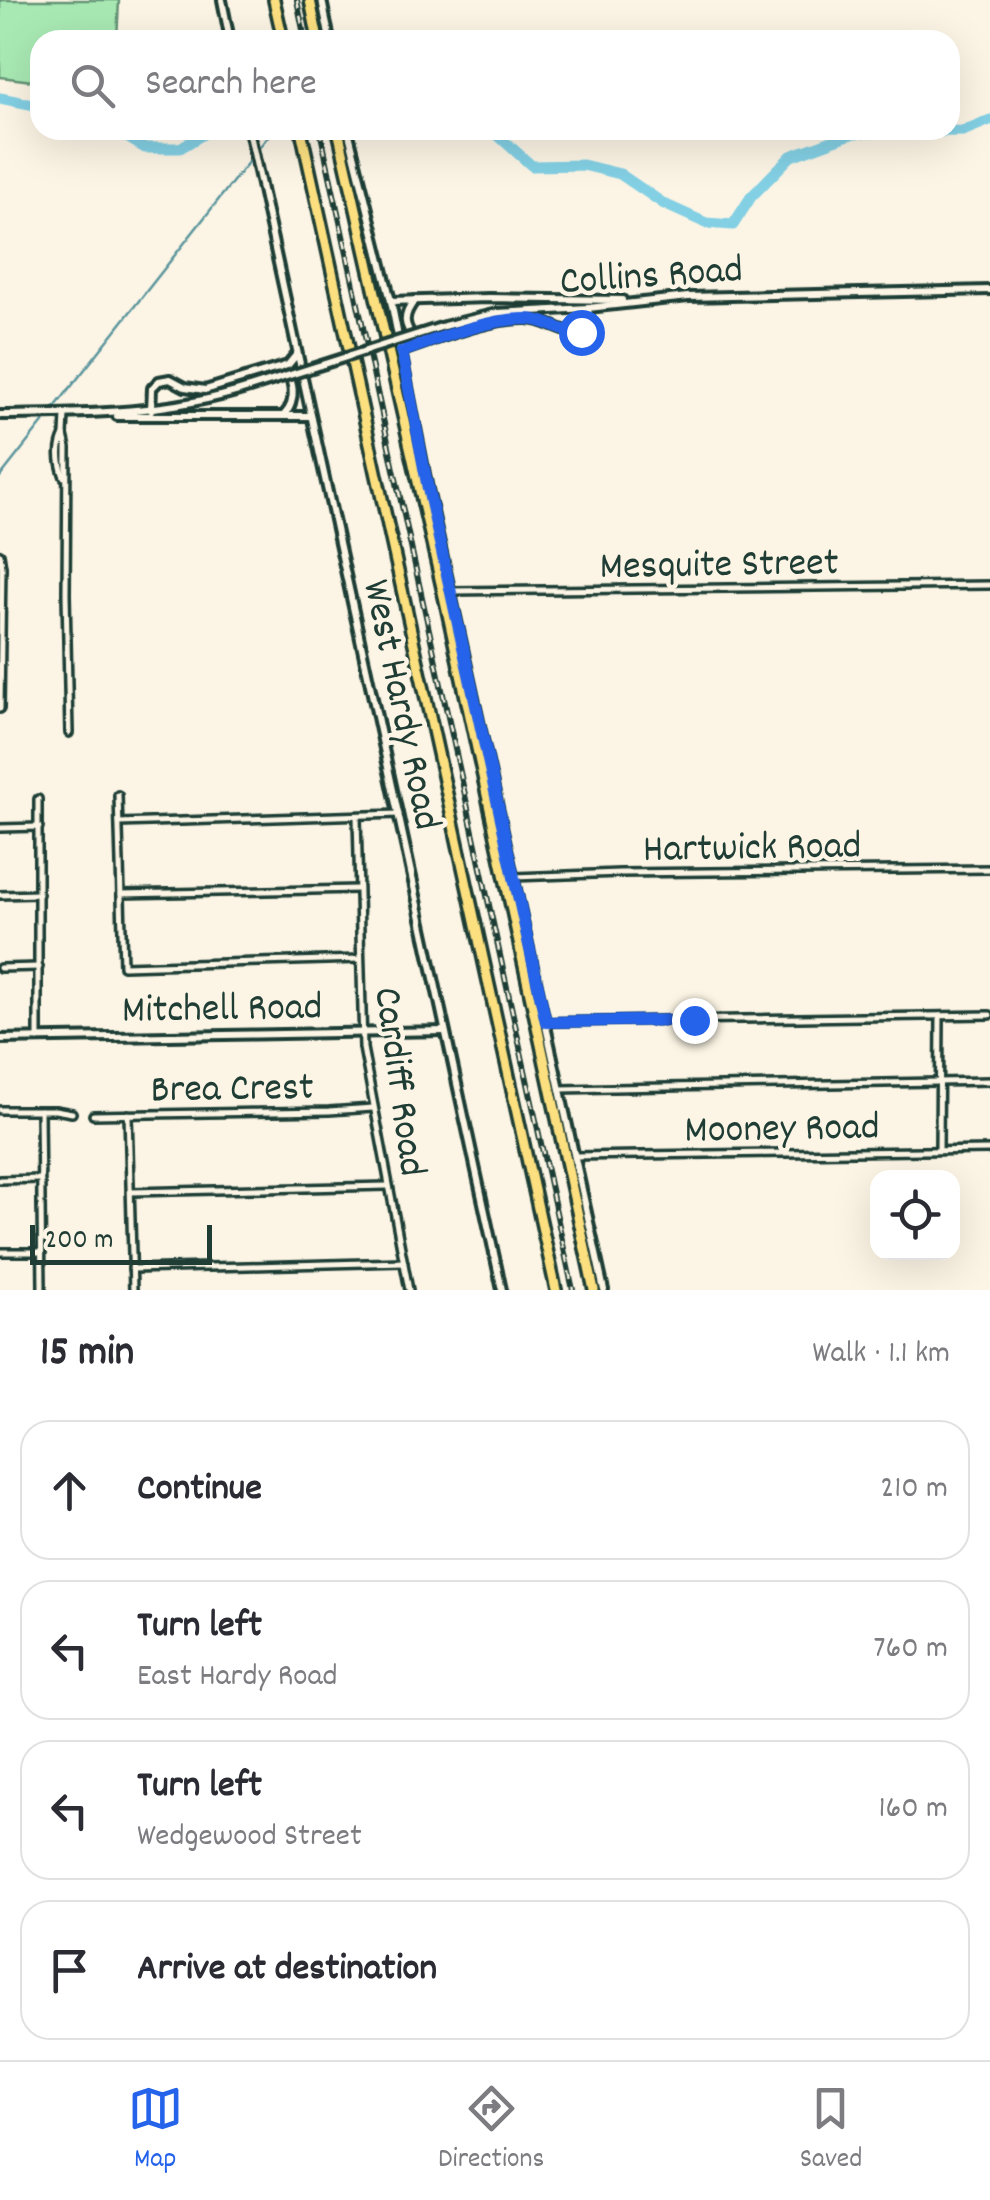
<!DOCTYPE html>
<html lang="en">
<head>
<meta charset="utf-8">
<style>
  :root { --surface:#fff; --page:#f2f2f3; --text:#2b2b33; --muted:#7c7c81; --line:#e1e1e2; --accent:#2563eb }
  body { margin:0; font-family:Dekko,sans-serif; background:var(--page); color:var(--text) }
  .controls { position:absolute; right:30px; bottom:30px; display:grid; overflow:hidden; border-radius:20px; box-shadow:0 10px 40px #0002 }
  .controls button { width:90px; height:90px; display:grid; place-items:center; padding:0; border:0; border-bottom:2px solid var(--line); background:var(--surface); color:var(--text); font:50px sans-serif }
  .scale { position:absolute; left:30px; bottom:25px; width:182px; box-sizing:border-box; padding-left:10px; border:5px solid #1f3d34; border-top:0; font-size:28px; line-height:35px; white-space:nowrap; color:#1f3d34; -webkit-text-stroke:8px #fcf5e5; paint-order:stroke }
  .stop { position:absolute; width:30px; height:30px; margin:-22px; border:8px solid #2563eb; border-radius:50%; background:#fff }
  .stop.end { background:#2563eb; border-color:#fff; box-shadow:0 2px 10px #0008 }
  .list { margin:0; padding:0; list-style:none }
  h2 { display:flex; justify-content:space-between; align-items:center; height:130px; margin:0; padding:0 40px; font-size:42px }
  h2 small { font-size:32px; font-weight:400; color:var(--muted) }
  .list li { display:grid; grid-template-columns:65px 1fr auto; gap:30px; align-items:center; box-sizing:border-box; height:140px; margin:0 20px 20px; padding:0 20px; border:2px solid var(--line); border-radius:30px }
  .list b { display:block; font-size:38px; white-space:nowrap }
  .list p { margin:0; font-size:32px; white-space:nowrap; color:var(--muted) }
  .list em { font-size:32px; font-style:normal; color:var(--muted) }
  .icon { flex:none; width:55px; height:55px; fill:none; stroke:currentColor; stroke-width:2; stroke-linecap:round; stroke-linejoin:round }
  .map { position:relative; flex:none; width:990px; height:1290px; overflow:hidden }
  .search { position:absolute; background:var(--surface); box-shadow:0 10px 40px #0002; left:30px; right:30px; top:30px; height:110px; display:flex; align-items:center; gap:25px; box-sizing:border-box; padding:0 35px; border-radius:30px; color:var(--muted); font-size:38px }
  .sheet { height:770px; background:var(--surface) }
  nav { display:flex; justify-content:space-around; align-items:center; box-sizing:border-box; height:140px; border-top:2px solid var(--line); background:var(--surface); font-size:28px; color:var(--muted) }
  nav a { display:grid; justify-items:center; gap:5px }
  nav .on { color:var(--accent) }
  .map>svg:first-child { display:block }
  .green { fill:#a8e9b3; stroke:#649374; stroke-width:2.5 }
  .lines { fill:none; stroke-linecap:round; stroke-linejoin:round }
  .stream { stroke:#5b959d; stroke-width:2.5 }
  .river { stroke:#83cfe3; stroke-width:11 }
  .street-casing { stroke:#1f3d34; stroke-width:12 }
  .secondary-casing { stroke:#1f3d34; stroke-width:14 }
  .highway-casing { stroke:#1f3d34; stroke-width:16 }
  .street { stroke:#fcf5e5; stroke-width:5 }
  .secondary { stroke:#fcf5e5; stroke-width:6 }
  .highway { stroke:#fce080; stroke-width:9 }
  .rail-casing { stroke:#1f3d34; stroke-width:6 }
  .rail { stroke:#fcf5e5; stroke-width:2.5; stroke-dasharray:8; stroke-linecap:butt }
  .secondary-bridge-casing { stroke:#1f3d34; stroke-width:14; stroke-linecap:butt }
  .secondary-bridge { stroke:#fcf5e5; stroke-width:6 }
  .route { stroke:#2563eb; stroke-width:12 }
  .labels { text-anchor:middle; stroke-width:9; stroke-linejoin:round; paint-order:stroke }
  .street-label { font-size:40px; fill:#1f3d34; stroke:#fcf5e5 }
</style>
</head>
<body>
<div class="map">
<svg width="990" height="1290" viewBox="0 0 990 1290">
  <rect width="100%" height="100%" fill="#fcf5e5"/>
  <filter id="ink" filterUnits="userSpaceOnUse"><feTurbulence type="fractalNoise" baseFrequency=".01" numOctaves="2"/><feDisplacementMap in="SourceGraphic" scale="20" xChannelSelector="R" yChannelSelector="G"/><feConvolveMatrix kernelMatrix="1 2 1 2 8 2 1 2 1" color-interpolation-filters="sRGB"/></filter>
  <g filter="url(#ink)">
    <polygon class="green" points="0,0 119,0 117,40 40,40 40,82 0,77"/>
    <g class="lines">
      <g class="stream">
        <polyline points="258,149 273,130"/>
        <polyline points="0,477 253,156"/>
      </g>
      <g class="river">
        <polyline points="0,98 40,106"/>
        <polyline points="115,130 145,148 180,148 210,130"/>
        <polyline points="492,130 532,166 583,165 620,174 664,204 706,223 733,225 751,197 791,156 854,133 963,131 990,120"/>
      </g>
      <defs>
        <g id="street">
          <polyline points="65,415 64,435 67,448 66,594 69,733"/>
          <path d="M64 477C59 463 57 448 64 435"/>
          <polyline points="0,554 2,567 0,709"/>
          <polyline points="450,591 990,585"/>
          <polyline points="118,795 123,966 360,959"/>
          <polyline points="38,799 38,1039"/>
          <polyline points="357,817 363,1048 409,1290"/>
          <polyline points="119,823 399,814"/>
          <polyline points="0,828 39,827"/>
          <polyline points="514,877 620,873 990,869"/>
          <polyline points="121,894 358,889"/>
          <polyline points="0,895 39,894"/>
          <polyline points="0,968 39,967"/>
          <polyline points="545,1022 990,1015"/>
          <polyline points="560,1089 990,1081"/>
          <polyline points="0,1110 55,1110 72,1113"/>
          <polyline points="40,1110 42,1290"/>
          <polyline points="128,1114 133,1290"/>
          <polyline points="93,1115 329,1111 373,1108"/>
          <polyline points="939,1150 940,1016"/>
          <polyline points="574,1156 990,1150"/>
          <polyline points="0,1180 40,1179"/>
          <polyline points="131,1192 387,1186"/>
          <polyline points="0,1252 42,1252"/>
          <polyline points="132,1269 404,1262"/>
        </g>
        <g id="secondary">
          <polyline points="222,0 230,40"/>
          <polyline points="322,0 330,40"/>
          <polyline points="249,130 502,1290"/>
          <polyline points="348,130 391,301 428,489 604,1290"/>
          <path d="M415 300C402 316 403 325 416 341L426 342"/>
          <polyline points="391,301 488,298 622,300"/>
          <polyline points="444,326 497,313 588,308 688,297 990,290"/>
          <path d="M402 351C439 339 488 318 527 319 547 319 561 334 581 332L589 320 588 307"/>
          <path d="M278 369C296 375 297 402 284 415"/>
          <polyline points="151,410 152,388 159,381 170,379 185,387 205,390 288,365 297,354"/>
          <path d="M0 415C85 414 167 414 249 388"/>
          <polyline points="117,416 311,416"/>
          <polyline points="0,1039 445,1031"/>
        </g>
        <g id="highway">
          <polyline points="274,0 283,40"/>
          <polyline points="310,0 318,40"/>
          <polyline points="301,130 556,1290"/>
          <polyline points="338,130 446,605 594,1290"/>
        </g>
      </defs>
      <use href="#street" class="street-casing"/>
      <use href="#secondary" class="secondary-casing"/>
      <use href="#highway" class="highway-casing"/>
      <use href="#street" class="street"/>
      <use href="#secondary" class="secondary"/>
      <use href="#highway" class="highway"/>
      <defs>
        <g id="rail">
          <polyline points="297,0 305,40"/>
          <polyline points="320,130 573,1290"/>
        </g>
      </defs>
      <use href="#rail" class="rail-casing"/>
      <use href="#rail" class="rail"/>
      <defs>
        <polyline id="secondary-bridge" points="249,388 444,326"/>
      </defs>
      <use href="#secondary-bridge" class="secondary-bridge-casing"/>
      <use href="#secondary-bridge" class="secondary-bridge"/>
    </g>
  </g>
  <g class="lines" filter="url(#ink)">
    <path class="route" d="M581 332C561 334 547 319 527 319 488 318 438 339 402 352L428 489 546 1022 694 1020"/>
  </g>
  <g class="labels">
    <g class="street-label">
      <text transform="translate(651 272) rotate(-4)" y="14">Collins Road</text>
      <text transform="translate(719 561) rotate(-1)" y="14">Mesquite Street</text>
      <text transform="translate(405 704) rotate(78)" y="14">West Hardy Road</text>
      <text transform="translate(752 844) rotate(-1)" y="14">Hartwick Road</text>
      <text transform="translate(222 1005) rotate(-1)" y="14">Mitchell Road</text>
      <text transform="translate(403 1081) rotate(82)" y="14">Cardiff Road</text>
      <text transform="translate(232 1085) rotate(-1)" y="14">Brea Crest</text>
      <text transform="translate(782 1125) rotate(-1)" y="14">Mooney Road</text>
    </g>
  </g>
</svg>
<div class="controls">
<button><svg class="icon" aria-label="locate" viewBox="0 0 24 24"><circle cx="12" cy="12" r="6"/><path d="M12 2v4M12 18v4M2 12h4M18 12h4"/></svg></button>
</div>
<div class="scale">200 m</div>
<div class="stop" style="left:581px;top:332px"></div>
<div class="stop end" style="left:694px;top:1020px"></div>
<div class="search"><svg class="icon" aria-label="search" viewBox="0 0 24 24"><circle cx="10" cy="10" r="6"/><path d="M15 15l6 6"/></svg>Search here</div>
</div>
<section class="sheet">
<h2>15 min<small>Walk · 1.1 km</small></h2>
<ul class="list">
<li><svg class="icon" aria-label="ahead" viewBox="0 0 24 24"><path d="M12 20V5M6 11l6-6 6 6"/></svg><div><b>Continue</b></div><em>210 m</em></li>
<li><svg class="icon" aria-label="left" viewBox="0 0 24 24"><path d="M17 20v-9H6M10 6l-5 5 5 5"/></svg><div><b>Turn left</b><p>East Hardy Road</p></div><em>760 m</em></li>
<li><svg class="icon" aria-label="left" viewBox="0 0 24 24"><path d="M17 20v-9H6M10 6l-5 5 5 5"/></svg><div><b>Turn left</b><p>Wedgewood Street</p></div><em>160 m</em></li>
<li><svg class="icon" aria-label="arrive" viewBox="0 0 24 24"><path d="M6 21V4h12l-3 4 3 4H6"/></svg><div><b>Arrive at destination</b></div></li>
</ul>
</section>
<nav>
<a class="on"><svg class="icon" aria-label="map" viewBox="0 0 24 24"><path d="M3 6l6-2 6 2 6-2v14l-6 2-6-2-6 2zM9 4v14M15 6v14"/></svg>Map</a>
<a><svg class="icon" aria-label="directions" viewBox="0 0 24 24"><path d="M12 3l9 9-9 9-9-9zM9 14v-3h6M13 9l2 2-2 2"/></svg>Directions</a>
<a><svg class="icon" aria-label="saved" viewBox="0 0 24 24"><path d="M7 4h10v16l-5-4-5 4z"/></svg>Saved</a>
</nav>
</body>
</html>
